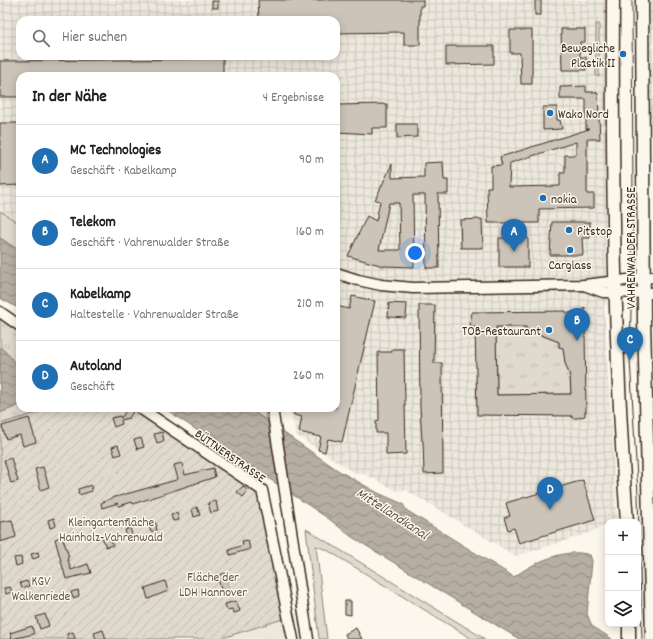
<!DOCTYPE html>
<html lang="de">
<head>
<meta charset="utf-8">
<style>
  :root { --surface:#fff; --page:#f2f2f2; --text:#202124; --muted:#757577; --line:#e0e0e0; --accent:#1f6fb2 }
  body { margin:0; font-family:Dekko,sans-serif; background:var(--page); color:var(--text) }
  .controls { position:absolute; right:12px; bottom:12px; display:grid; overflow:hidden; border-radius:8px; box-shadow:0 2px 10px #0003 }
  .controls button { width:36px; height:36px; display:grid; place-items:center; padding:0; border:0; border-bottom:1px solid var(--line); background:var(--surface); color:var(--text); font:20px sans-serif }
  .you { position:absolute; left:415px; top:253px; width:14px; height:14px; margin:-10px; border:3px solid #fff; border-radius:50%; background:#1a73e8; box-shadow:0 0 0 6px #1a73e833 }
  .badge { display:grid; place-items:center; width:26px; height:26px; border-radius:50%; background:var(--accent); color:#fff; font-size:13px; font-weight:700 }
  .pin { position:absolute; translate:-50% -33px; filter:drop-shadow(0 1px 2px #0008) }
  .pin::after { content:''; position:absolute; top:21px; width:14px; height:12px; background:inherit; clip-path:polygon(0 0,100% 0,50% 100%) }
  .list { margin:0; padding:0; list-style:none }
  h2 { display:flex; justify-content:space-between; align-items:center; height:52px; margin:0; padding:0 16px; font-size:17px }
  h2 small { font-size:13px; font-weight:400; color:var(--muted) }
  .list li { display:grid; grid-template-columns:26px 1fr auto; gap:12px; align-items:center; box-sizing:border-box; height:72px; padding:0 16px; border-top:1px solid var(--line) }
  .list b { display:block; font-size:15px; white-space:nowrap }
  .list p { margin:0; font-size:13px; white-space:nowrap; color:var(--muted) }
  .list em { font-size:13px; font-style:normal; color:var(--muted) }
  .icon { flex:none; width:22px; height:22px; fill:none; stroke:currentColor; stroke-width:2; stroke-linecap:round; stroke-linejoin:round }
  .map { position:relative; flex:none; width:653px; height:639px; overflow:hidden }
  .search { position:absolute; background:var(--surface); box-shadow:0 2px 10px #0003; left:16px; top:16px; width:324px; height:44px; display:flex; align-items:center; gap:10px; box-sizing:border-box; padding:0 14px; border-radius:12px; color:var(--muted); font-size:15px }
  .panel { position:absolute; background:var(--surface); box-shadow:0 2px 10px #0003; left:16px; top:72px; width:324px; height:340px; border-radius:12px }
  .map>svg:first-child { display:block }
  .built { fill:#ede8dd }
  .industrial { fill:url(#industrial-grid); fill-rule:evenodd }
  .grass { fill:#dfd9ce; stroke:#8d8276 }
  .park { fill:url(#park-tufts); stroke:#8d8276 }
  .garden { fill:url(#garden-furrows); stroke:#8d8276 }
  .water { fill:url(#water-waves); stroke:#85796d }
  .building { fill:#ccc4b9; stroke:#3b2a1e; fill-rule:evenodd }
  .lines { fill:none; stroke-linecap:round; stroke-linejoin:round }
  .minor-casing { stroke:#3b2a1e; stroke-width:13 }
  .major-casing { stroke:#3b2a1e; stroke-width:15 }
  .minor { stroke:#fbf7ec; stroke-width:10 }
  .major { stroke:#fbf7ec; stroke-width:12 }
  .tram { stroke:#3b2a1e; stroke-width:1 }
  .poi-dot { fill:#1f6fb2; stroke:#fbf7ec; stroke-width:1.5 }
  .labels { text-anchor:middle; stroke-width:3; stroke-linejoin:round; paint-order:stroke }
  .poi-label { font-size:13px; fill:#3b2a1e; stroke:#fbf7ec; text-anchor:start }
  .street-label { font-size:13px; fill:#3b2a1e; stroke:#fbf7ec }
  .park-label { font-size:13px; fill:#64564a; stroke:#fbf7ec }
  .water-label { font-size:14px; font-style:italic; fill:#605246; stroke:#fbf7ec }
</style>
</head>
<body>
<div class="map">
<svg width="653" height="639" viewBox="0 0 653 639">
  <defs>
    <pattern id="industrial-grid" width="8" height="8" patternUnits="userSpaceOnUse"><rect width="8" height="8" fill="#ede8dd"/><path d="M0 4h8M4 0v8" fill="none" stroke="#ccc7bd"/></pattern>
    <pattern id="park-tufts" width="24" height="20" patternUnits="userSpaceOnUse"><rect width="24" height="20" fill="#dfd9ce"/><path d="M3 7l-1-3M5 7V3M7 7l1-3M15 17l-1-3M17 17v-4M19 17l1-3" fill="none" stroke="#c0bab0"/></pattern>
    <pattern id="garden-furrows" width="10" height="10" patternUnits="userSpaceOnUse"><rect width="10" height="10" fill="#dfd9ce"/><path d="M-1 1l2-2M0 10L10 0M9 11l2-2" fill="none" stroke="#c0bab0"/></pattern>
    <pattern id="water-waves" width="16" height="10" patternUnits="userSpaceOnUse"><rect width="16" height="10" fill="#b6aea2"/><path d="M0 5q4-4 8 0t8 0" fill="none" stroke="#958e83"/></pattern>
  </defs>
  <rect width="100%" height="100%" fill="#fbf7ec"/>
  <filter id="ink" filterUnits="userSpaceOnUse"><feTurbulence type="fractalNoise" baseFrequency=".025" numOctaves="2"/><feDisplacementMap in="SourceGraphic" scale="8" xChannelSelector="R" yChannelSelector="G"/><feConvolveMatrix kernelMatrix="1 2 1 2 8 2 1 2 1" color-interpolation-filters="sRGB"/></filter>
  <g filter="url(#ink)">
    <polygon class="built" points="296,618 298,639 219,639 283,619"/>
    <g class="industrial">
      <path d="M0 0H605L607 302 604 306 617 520 608 522V524L583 535 516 556 406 490 397 491 367 475 353 472 296 435 290 408H336V76H20V224L0 211ZM20 20H336V56H20Z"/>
      <rect x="643" y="0" width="10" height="122"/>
    </g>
    <g class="grass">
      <rect x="596" y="24" width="3" height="52"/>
      <polygon points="0,211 20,224 20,251 0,238"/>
      <polygon points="248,408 264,408 266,420"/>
      <polygon points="306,529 485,639 472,639 327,550 316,546 327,639 319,639"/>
    </g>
    <g class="park">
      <polygon points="0,317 20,331 20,408 54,408 0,424"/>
      <polygon points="496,327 526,327 526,329 559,342 559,347 564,348 565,363 570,376 571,394 497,395"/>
    </g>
    <polygon class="garden" points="54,408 131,408 259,495 283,619 219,639 0,639 0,424"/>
    <g class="water">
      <polygon points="0,238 20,251 20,309 0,298"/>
      <path d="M0 347C23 366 20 378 20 405L0 413Z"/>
      <path d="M164 408H248L339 471 378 493 403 504 406 510 514 577C533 563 566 547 590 555L592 561 587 614 592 626 612 639H519L352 537 329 519Z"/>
    </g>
    <g class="building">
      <polygon points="258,0 423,0 423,6 420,6 420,45 404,45 404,32 336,33 336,20 259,20"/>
      <rect x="535" y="0" width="6" height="15"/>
      <rect x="212" y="1" width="6" height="7"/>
      <polygon points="561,29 585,29 585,42 580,42 580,57 586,57 586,70 562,70"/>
      <polygon points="510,30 532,30 532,84 521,84 520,53 510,53"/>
      <polygon points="446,46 494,46 494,64 446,65"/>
      <polygon points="223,59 223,76 20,76 20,97 0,97 0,61"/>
      <path d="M586 86V92H596L598 94 600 139H587V194H594V208L539 209V223H488L487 187H491V166L502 165 500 157 589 129H586V99H560V87ZM576 142V155H565V173H560V186L509 187 510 163Z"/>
      <polygon points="387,104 387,128 372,128 372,134 336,132 336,105"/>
      <polygon points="543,107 557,107 557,120 560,120 562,129 543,130"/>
      <polygon points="0,123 20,123 20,185 0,186"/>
      <polygon points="397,124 417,124 417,137 397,138"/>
      <path d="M443 162 444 180H448V194H438L439 268H426L425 195H413L414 267 383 266 348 256 367 216 376 221 380 201 375 200 392 164V178L424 177V163ZM389 203H399L400 250H379Z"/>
      <polygon points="482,219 483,248 461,248 460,220"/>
      <polygon points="552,222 590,222 590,238 582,238 583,255 550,255"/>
      <rect x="499" y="238" width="29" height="29"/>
      <polygon points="352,296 375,301 342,442 328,439 325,452 318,450 321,437 299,432 302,417 294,415 293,408 336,408 336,306 349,309"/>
      <polygon points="389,303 407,304 406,318 388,317"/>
      <polygon points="419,305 435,305 434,363 442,363 443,473 424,474 423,441 422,441 420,407"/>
      <path d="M585 307V317L588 325H585L586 412H585V416L578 418H572V416L477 415 475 327 470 325 472 312 566 311V313H579ZM496 327H526V329L559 342V347L563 348 565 363 570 376 571 394 497 395Z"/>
      <polygon points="392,349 404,349 406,454 386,455 386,433 376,433 376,421 379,420 378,352 392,352"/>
      <polygon points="128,408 133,412 129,418 121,420 122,424 114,427 111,418 120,416 121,418"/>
      <polygon points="29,418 36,442 23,446 20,435 6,439 2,426"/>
      <polygon points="162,432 164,441 157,443 154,434"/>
      <polygon points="141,438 144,447 137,449 134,440"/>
      <polygon points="118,445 121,454 115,456 112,447"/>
      <polygon points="11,458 18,481 11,483 4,460"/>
      <polygon points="182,463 185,475 213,468 215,477 133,504 132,502 119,506 118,503 102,508 101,503 112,498 176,480 178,479 174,465"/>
      <polygon points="43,467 49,487 41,490 35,469"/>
      <polygon points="583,480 595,520 519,543 514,528 508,530 504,518 510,516 506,503"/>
      <polygon points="91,485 92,491 79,495 78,489"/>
      <polygon points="243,486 248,491 243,497 237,492"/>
      <polygon points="216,501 218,511 211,513 208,503"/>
      <polygon points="197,507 200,515 194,517 192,509"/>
      <polygon points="177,513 179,520 173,521 171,515"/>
      <polygon points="54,518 56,526 50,528 48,520"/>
      <polygon points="12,520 16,537 0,542 0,522"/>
      <polygon points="154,521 157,526 156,527 157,530 151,532 148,523"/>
      <polygon points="130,528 133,538 128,540 125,530"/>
      <polygon points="109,535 113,545 106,547 102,537"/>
      <polygon points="62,536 69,557 67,557 71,570 88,564 91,573 66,579 55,539"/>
      <polygon points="248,540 250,549 230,555 229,550 243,545 242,541"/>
      <polygon points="38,552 39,557 33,559 31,554"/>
      <polygon points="21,557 22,564 16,566 14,558"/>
      <polygon points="225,573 230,590 222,592 217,576"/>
      <polygon points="45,576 46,581 39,583 38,578"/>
      <polygon points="27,581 29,586 22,588 20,583"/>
      <polygon points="165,581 168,591 148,599 145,588"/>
      <polygon points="10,587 12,592 6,594 4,588"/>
      <polygon points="78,590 79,596 73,598 71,592"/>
      <polygon points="236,601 240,611 234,613 232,609 227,610 225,604"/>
      <polygon points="345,601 351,601 351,615 345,614"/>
      <polygon points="45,614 49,626 40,629 36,617"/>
      <polygon points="32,626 34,634 12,639 10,633"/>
      <polygon points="356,628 362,639 347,639 345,634"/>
      <polygon points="103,630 106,639 96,639 94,633"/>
      <polygon points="73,632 75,639 68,639 67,634"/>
    </g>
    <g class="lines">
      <defs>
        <g id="minor">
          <polyline points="336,273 358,280 381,285 413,288 584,285 653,277"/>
          <polyline points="584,285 603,292 653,293"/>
          <polyline points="0,312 20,326"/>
          <polyline points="140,408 262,490 293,639"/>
          <polyline points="272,408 308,639"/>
        </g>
        <g id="major">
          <path d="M613 0C612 174 614 348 627 522"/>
          <polyline points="642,0 644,320 652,639"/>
          <polyline points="629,624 629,639"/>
        </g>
      </defs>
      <use href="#minor" class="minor-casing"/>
      <use href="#major" class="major-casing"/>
      <use href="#minor" class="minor"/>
      <use href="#major" class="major"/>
      <polyline class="tram" points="632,0 633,203 630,360 638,495 642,639"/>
    </g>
  </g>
  <g class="poi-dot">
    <circle cx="623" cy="54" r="4"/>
    <circle cx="550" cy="113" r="4"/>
    <circle cx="543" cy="198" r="4"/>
    <circle cx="569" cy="230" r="4"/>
    <circle cx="570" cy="250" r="4"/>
    <circle cx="549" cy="330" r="4"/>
  </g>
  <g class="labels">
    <g class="poi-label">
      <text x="615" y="52" text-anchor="end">Bewegliche<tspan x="615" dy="15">Plastik II</tspan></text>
      <text x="558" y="118">Wako Nord</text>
      <text x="551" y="203">nokia</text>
      <text x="577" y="235">Pitstop</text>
      <text x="570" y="269" text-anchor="middle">Carglass</text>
      <text x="541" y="335" text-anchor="end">TOB-Restaurant</text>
    </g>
    <g class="street-label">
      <text transform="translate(630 248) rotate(-90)" y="5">VAHRENWALDER STRASSE</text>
      <text transform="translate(231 455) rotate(35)" y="5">BÜTTNERSTRASSE</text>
    </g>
    <g class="park-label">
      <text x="111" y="526">Kleingartenfläche<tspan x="111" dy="15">Hainholz-Vahrenwald</tspan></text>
      <text x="213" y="581">Fläche der<tspan x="213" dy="15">LDH Hannover</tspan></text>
      <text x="41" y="585">KGV<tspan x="41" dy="15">Walkenriede</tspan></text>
    </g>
    <g class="water-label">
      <text transform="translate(393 513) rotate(33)" y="5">Mittellandkanal</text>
    </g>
  </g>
</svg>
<div class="controls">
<button>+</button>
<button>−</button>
<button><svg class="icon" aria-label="layers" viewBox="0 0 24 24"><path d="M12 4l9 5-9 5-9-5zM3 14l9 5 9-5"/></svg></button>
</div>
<div class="you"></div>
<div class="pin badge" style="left:514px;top:252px">A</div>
<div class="pin badge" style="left:577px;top:341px">B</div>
<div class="pin badge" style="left:630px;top:360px">C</div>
<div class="pin badge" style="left:550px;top:510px">D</div>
<div class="search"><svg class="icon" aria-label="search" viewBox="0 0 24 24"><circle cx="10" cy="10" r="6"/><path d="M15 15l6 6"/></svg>Hier suchen</div>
<section class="panel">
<h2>In der Nähe<small>4 Ergebnisse</small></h2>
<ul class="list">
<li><span class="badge">A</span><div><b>MC Technologies</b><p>Geschäft · Kabelkamp</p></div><em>90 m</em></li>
<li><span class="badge">B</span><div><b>Telekom</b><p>Geschäft · Vahrenwalder Straße</p></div><em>160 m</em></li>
<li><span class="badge">C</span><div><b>Kabelkamp</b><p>Haltestelle · Vahrenwalder Straße</p></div><em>210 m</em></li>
<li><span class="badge">D</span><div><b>Autoland</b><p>Geschäft</p></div><em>260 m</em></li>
</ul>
</section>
</div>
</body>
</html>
